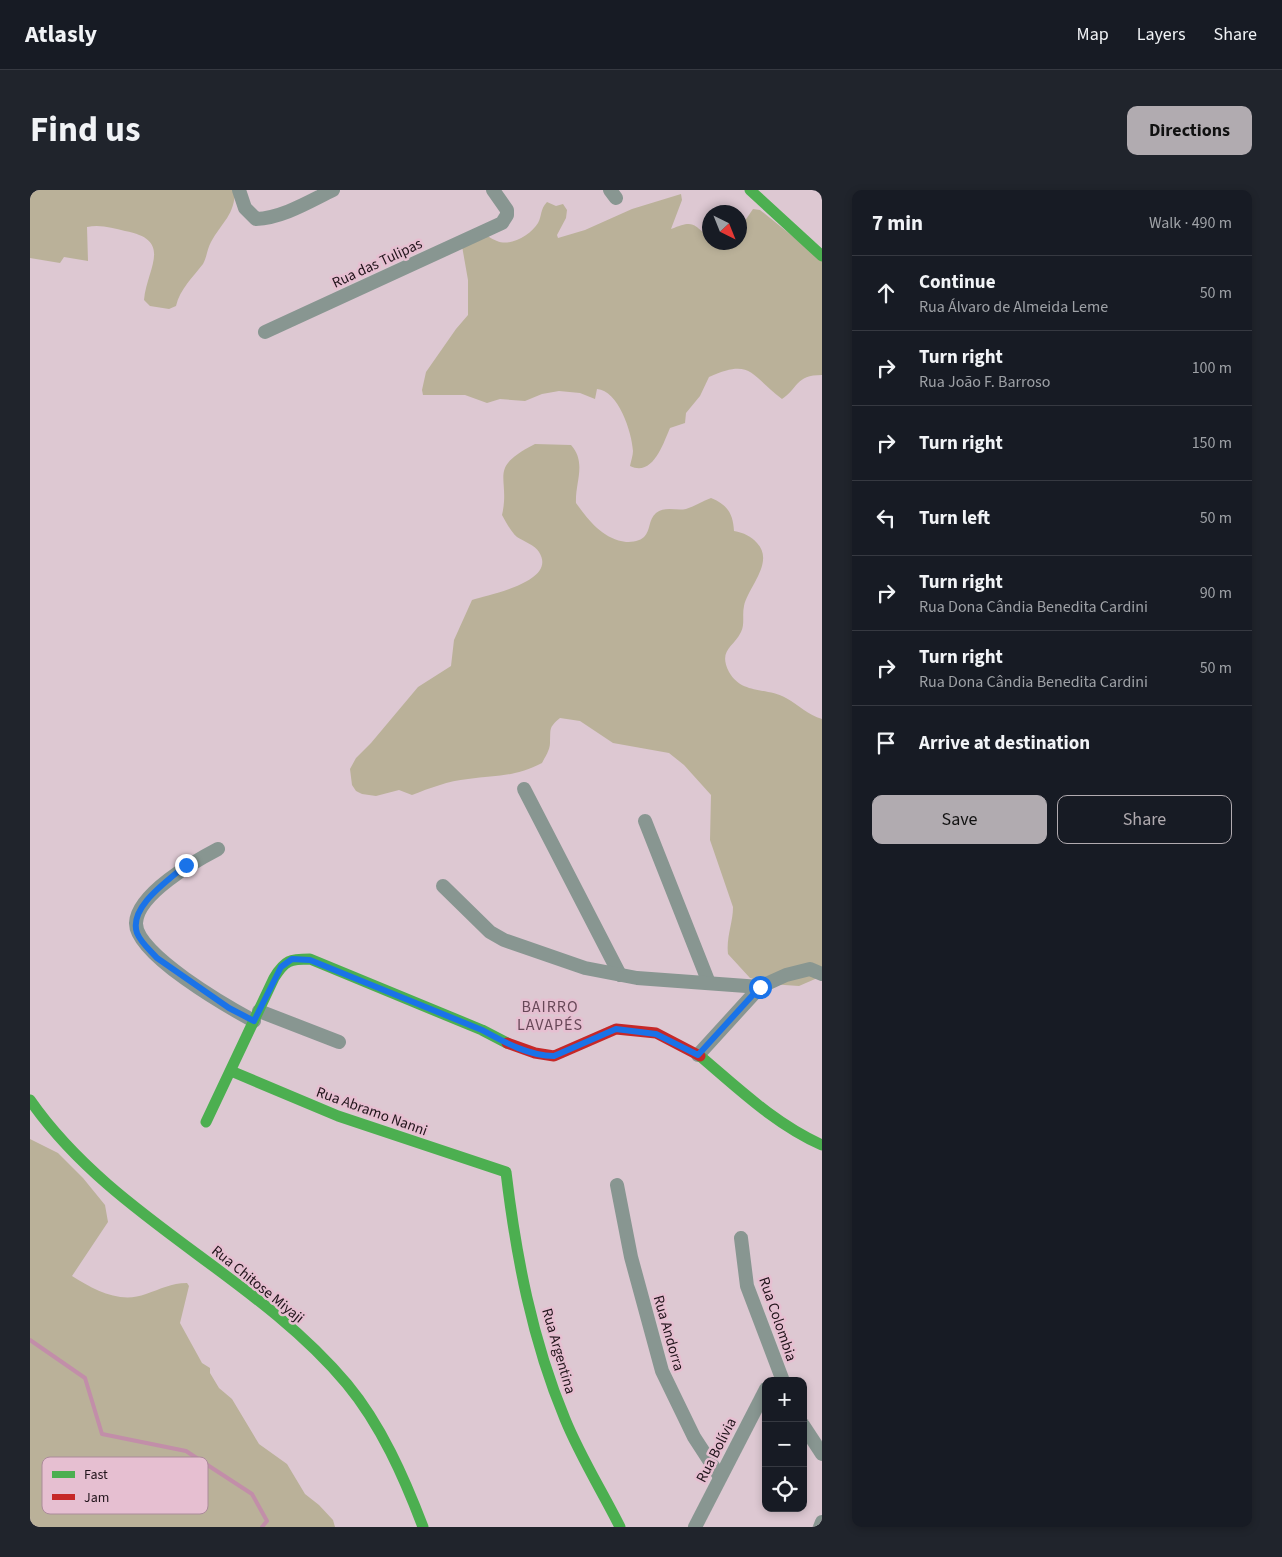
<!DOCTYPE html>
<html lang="en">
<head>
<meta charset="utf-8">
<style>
  :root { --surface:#171b24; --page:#20242c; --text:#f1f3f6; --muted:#9ea1a6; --line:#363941; --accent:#b1abb0 }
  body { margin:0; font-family:"Source Sans 3",sans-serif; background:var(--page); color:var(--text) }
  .controls { position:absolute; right:15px; bottom:15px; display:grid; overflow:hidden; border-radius:10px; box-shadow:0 2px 8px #0003 }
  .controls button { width:45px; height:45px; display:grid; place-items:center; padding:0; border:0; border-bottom:1px solid var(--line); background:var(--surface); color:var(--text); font:25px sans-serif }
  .compass { position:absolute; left:672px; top:15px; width:45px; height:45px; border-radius:50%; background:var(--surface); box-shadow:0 2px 8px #0003; rotate:137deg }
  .stop { position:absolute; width:15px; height:15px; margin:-11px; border:4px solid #1a73e8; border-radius:50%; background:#fff }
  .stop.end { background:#1a73e8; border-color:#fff; box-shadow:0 1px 5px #0008 }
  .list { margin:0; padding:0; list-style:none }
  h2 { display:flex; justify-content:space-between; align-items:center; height:65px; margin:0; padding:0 20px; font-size:21px }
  h2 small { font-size:16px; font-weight:400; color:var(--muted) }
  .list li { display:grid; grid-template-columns:32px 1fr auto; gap:15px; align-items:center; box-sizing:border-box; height:75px; padding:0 20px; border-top:1px solid var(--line) }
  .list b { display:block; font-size:19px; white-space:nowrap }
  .list p { margin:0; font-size:16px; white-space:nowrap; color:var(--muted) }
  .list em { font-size:16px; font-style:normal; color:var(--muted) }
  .actions { display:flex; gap:10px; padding:15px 20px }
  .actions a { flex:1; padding:11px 0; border:1px solid var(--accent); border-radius:10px; text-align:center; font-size:18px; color:var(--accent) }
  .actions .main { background:var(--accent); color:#111 }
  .icon { flex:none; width:28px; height:28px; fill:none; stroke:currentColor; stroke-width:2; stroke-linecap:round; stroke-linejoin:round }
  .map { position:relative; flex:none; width:792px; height:1337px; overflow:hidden; border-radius:10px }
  header { display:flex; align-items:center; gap:30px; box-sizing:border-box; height:70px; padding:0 25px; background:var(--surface); border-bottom:1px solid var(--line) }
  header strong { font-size:24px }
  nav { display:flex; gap:28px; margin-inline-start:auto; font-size:18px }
  .intro { display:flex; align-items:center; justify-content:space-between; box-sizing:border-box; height:120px; padding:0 30px }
  h1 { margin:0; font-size:35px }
  .button { padding:12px 22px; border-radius:10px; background:var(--accent); color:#111; font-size:18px; font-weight:700 }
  main { display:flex; gap:30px; padding:0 30px }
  aside { flex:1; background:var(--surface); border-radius:10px; box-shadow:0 2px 8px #0003 }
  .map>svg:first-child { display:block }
  .green { fill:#bab199 }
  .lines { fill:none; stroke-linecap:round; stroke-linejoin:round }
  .stream { stroke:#c28ea9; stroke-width:4 }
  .street { stroke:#889691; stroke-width:14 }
  .fast { stroke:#4caf50; stroke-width:11 }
  .jam { stroke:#c62828; stroke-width:11 }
  .route { stroke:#1a73e8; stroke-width:6 }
  .labels { text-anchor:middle; stroke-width:5; stroke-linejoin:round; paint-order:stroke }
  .street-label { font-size:15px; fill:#20131a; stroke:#e6bfd1 }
  .neighbourhood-label { font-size:16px; letter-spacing:1px; fill:#684858; stroke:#e6bfd1 }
  .key { fill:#e6bfd1; stroke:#ab8b9a; stroke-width:1 }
  .key-label { font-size:14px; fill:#20131a }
</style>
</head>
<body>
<header>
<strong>Atlasly</strong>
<nav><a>Map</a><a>Layers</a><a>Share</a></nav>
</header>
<div class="intro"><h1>Find us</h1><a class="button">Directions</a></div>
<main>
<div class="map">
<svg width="792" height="1337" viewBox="0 0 792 1337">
  <rect width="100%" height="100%" fill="#ddc8d2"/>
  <g class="green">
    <path d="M0 0H205C205 25 192 32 181 52 177 59 177 67 173 74 163 87 150 99 146 116L139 119 120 116 114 110C117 78 144 50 95 41 83 38 70 34 57 37L58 71 34 67 30 73 0 68Z"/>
    <path d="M651 4 652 10 641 39C663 30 662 33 679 47V52H709L710 38 723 19 730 20 792 70V185C765 185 768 199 752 209 720 185 722 168 679 187L670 206 656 223 655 233 640 238C633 254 623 287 600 276 601 271 603 265 603 261 602 242 588 200 567 199L565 209 550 203 529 201 512 204 495 211 470 209 457 213 435 205H393L392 200 396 182 426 139 438 125V90L432 56 450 40C455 44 461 49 467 51 480 57 501 45 508 33 512 26 510 19 517 12L526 16 533 14 537 20 536 28 527 45 528 48 555 40 602 19Z"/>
    <path d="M505 254 541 255C557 273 545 292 546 313 559 331 573 349 596 352 603 352 610 351 614 347 621 340 618 330 626 323 635 316 646 321 656 319 665 316 673 311 681 308 698 315 703 324 704 341 714 343 721 346 727 353 745 372 718 397 714 416 712 425 715 434 711 442 703 458 688 460 699 482 712 505 737 497 756 508 769 515 778 525 792 529V786L769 796 740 794 720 788 698 764C696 747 703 733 703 717L680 650 681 605 654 575 639 563 583 553 550 531 530 528C518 538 521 539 520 553 520 560 515 567 512 573 485 587 467 585 438 589 418 591 400 598 382 605L369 600 346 606 332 604 326 601 322 595 320 579 326 568 341 553 388 497 421 476 424 450 442 410C460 404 528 392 509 362 505 355 493 351 487 347 481 342 476 332 472 325 481 286 456 279 505 254Z"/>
    <path d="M0 949 28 963 53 988 75 1015 78 1032 42 1086C64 1100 90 1114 116 1104 131 1099 141 1093 157 1093L159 1096 150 1133 172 1173 180 1178V1183L189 1198 202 1209 229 1254 257 1274 275 1304 289 1315 303 1330 305 1337H0Z"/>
  </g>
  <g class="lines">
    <polyline class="stream" points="0,1150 55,1188 72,1244 156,1261 222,1304 237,1331 232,1337"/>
    <g class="street">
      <path d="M209 0 215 18 226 29C253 28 280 11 303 0"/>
      <polyline points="580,0 586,8"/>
      <polyline points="235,142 472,33 477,25 477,20 463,0"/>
      <polyline points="494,599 590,785"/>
      <polyline points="615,631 679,793"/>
      <path d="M188 659C165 671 107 704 106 733 105 764 198 817 224 831"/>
      <polyline points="413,696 460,742 474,750 555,778 607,788 730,797"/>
      <polyline points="229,821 309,852"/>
      <polyline points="668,865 730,797 756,785 780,779 792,784"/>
      <polyline points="587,995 601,1067 632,1181 664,1247 690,1287"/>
      <polyline points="711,1048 717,1096 753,1191"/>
      <polyline points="773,1235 792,1264"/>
      <polyline points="665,1337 736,1199"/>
      <polyline points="790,1337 792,1332"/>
    </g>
    <g class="fast">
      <polyline points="720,0 792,66"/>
      <path d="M670 866C709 899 745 934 792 955"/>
      <path d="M201 881 308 926 476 982C486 1066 502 1150 535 1229 550 1266 572 1301 590 1337"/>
      <path d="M0 910C82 1028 226 1085 317 1194 351 1235 374 1287 393 1337"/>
      <path d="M176 932 244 788C255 770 260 769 280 769L452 840 477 853"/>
    </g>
    <polyline class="jam" points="477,853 505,863 524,866 586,839 626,843 670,866"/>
  </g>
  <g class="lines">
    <path class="route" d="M156 675C139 690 98 717 107 743 111 753 120 760 127 768L199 818 224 831 251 777 262 769 280 770 452 840C474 852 499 866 524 866L586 839 626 844 668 865 730 797"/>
  </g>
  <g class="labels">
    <g class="street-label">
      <text transform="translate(347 73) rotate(-25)" y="5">Rua das Tulipas</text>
      <text transform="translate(342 921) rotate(20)" y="5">Rua Abramo Nanni</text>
      <text transform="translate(228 1094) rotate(39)" y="5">Rua Chitose Miyaji</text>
      <text transform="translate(748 1129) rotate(71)" y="5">Rua Colombia</text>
      <text transform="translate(639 1143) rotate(74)" y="5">Rua Andorra</text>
      <text transform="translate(529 1161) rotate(74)" y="5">Rua Argentina</text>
      <text transform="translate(686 1260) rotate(-63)" y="5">Rua Bolívia</text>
    </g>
    <g class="neighbourhood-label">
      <text x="520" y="822">BAIRRO<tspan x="520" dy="18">LAVAPÉS</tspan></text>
    </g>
  </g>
  <rect x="12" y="1267" width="166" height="57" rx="8" class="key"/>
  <rect x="22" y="1281" width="23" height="7" fill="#4caf50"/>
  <rect x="22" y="1304" width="23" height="6" fill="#c62828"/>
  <g class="key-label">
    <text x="54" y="1289">Fast</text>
    <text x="54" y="1312">Jam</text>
  </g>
</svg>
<div class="controls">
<button>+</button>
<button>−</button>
<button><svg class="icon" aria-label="locate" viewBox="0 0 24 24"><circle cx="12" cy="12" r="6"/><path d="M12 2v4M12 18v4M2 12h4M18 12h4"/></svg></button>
</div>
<svg class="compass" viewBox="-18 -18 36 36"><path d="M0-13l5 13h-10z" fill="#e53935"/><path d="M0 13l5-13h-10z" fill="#9ea1a6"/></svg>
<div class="stop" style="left:730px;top:797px"></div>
<div class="stop end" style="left:156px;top:675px"></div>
</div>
<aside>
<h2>7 min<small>Walk · 490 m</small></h2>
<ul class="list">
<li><svg class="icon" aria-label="ahead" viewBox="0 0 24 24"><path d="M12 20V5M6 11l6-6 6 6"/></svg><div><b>Continue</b><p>Rua Álvaro de Almeida Leme</p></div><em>50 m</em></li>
<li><svg class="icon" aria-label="right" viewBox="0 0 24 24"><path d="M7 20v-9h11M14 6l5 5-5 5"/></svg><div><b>Turn right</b><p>Rua João F. Barroso</p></div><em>100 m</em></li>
<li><svg class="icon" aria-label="right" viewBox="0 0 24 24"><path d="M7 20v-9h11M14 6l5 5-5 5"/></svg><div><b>Turn right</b></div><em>150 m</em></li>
<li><svg class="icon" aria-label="left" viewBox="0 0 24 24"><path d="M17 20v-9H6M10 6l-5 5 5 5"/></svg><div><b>Turn left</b></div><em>50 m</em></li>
<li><svg class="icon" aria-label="right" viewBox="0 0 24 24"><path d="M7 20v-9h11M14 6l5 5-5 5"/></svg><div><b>Turn right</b><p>Rua Dona Cândia Benedita Cardini</p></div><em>90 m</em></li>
<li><svg class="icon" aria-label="right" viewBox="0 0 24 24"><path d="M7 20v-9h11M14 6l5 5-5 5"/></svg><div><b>Turn right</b><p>Rua Dona Cândia Benedita Cardini</p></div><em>50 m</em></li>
<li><svg class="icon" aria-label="arrive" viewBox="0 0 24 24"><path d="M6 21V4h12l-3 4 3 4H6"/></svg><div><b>Arrive at destination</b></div></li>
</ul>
<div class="actions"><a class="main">Save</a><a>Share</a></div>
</aside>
</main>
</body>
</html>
